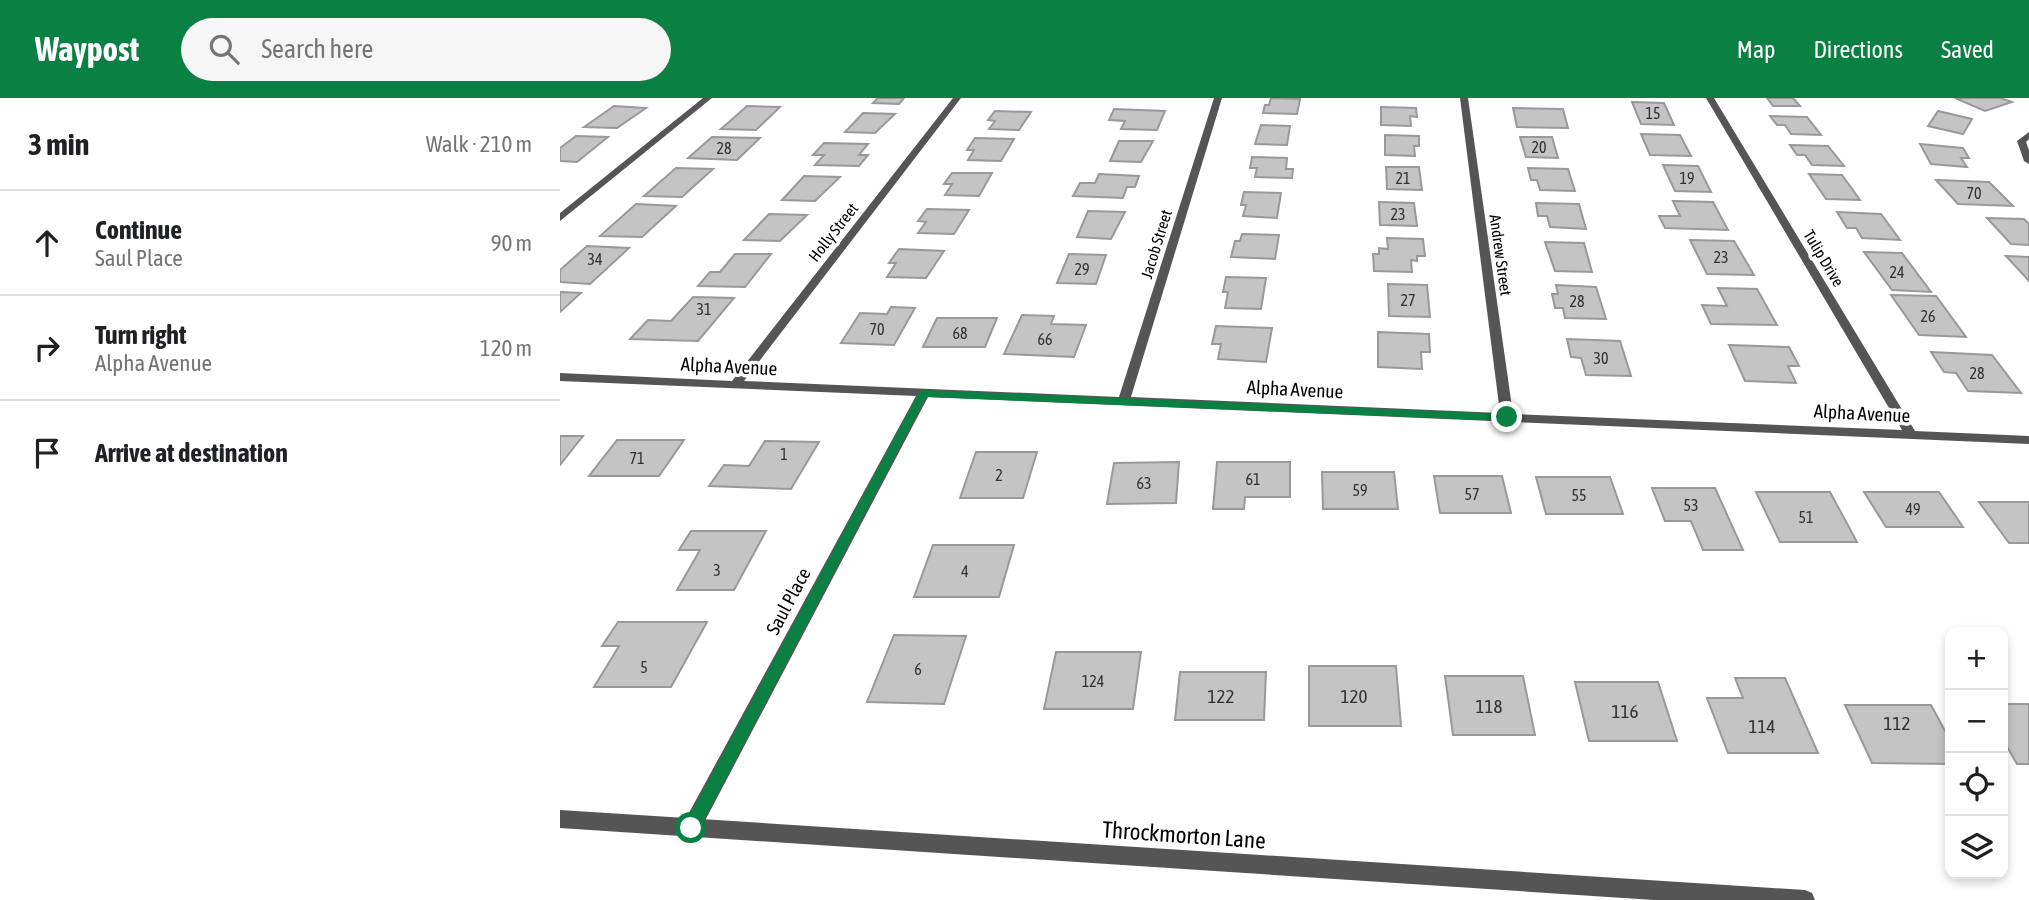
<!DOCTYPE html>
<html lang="en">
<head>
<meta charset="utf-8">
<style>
  :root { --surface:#fff; --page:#f6f6f6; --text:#202124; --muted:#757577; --line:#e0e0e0; --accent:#0b8043 }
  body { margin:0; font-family:"Asap Condensed",sans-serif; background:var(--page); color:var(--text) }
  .controls { position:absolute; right:21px; bottom:21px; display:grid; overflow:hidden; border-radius:14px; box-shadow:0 4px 10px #0003 }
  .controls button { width:63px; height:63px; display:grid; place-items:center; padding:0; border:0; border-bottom:2px solid var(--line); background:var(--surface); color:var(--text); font:35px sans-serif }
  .stop { position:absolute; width:21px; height:21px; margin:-16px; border:5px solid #0b8043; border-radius:50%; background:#fff }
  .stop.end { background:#0b8043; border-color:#fff; box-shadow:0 2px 7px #0008 }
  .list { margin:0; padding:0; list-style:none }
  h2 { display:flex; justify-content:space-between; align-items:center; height:91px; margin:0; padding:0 28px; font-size:30px }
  h2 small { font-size:23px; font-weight:400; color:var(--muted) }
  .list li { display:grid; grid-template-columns:46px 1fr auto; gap:21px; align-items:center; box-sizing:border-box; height:105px; padding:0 28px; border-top:2px solid var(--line) }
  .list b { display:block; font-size:26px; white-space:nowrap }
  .list p { margin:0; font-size:23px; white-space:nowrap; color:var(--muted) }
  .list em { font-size:23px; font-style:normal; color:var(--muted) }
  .icon { flex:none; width:38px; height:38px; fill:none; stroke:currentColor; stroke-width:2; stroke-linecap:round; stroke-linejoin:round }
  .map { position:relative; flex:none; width:1469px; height:802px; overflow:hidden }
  header { display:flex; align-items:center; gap:42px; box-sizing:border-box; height:98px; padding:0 35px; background:var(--accent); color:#fff }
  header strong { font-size:33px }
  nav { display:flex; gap:38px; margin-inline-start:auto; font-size:24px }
  .search { width:490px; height:63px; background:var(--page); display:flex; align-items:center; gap:18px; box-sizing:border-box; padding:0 24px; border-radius:38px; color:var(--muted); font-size:26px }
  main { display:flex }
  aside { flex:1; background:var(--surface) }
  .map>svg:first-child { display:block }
  .building { fill:#c4c4c4; stroke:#999; stroke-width:2 }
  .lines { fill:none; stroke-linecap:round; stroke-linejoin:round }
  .minor { fill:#555; fill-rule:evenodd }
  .tertiary { fill:#555; fill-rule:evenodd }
  .route { fill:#0b8043 }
  .labels { text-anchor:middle; stroke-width:7; stroke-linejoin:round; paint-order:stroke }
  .number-label { font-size:16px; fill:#313131 }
  .far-street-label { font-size:16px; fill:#000; stroke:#fff }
  .street-label { font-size:19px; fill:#000; stroke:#fff }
  .near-number-label { font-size:19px; fill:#313131 }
  .near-street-label { font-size:23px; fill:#000; stroke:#fff }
</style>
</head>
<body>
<header>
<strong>Waypost</strong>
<div class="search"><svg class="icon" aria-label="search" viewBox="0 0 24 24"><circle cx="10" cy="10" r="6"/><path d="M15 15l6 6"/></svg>Search here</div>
<nav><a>Map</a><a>Directions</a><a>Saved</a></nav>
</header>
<main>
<aside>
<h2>3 min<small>Walk · 210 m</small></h2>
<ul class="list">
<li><svg class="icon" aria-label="ahead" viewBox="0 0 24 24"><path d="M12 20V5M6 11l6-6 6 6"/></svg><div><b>Continue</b><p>Saul Place</p></div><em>90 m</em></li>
<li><svg class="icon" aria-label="right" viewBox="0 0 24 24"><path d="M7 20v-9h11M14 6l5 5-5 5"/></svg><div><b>Turn right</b><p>Alpha Avenue</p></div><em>120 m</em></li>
<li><svg class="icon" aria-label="arrive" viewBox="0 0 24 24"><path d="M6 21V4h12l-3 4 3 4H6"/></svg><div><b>Arrive at destination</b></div></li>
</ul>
</aside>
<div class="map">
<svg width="1469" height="802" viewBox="0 0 1469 802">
  <rect width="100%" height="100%" fill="#fff"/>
  <g class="building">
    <polygon points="318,0 344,0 339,6 313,5"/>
    <polygon points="711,0 740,1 737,16 703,15 705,7 709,7"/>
    <polygon points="1207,0 1233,0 1240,8 1213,8"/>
    <polygon points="1403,0 1440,0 1452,4 1425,13 1397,1"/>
    <polygon points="1072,4 1104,5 1114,27 1081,26"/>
    <polygon points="54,8 86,10 57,30 24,29"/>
    <polygon points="187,8 220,9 196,32 161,31"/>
    <polygon points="821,9 856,10 857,19 850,18 851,28 821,27"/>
    <polygon points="953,10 1003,11 1008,30 957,29"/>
    <polygon points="554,11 605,13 597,32 561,31 565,23 549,22"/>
    <polygon points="435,13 471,14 459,32 429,31 435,23 428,22"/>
    <polygon points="1378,13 1412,21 1403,36 1368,28"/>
    <polygon points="303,15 335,16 315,35 285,34"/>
    <polygon points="1210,18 1247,19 1261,37 1231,36 1225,27 1217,27"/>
    <polygon points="701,27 730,28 727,47 695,46"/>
    <polygon points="1081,36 1120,37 1131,58 1090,57"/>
    <polygon points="825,37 859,38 859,48 854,48 855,58 825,57"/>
    <polygon points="16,38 48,39 17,64 0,63 0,50"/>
    <polygon points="152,39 200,40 177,62 128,60"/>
    <polygon points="960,39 992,39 998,60 966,59"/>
    <polygon points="415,40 454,41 441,63 408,62 414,52 407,52"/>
    <polygon points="559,43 593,43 581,64 550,63"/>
    <polygon points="264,45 308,46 299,57 308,57 299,68 255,67 264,57 253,57"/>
    <polygon points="1360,46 1403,50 1409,60 1401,60 1407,69 1371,66"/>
    <polygon points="1230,47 1268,48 1284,68 1252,67 1245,57 1237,57"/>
    <polygon points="692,59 727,60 726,71 733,71 732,80 695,79 697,70 690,70"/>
    <polygon points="1103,67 1138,68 1151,94 1115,93"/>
    <polygon points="826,69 859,69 862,92 827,91"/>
    <polygon points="116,70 153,71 122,99 84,98"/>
    <polygon points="968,70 1008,71 1015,93 980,92 977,82 971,82"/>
    <polygon points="392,75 432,75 419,98 385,97 392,86 384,86"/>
    <polygon points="539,76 579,78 575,89 567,89 563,100 513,98 520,85 535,85"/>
    <polygon points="1249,76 1282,77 1300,102 1266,101"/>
    <polygon points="244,78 280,79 255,103 222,102"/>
    <polygon points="1376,82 1429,84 1453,108 1398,106"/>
    <polygon points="684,94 721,95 717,120 683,118 686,107 681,107"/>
    <polygon points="1113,103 1153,104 1168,132 1105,130 1099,118 1120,118"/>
    <polygon points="819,104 854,105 857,128 820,127"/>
    <polygon points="976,105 1019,106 1026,131 990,129 987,118 978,118"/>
    <polygon points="76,106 116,108 82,139 40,138"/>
    <polygon points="367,111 409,112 394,136 358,135 366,124 358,123"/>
    <polygon points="528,113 565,114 551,141 517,139"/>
    <polygon points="1277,114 1321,116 1340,142 1302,140 1296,130 1287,130"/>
    <polygon points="209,116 247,117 220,143 184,142"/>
    <polygon points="1427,120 1464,121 1469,126 1469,147 1451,146"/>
    <polygon points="682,136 719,137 715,161 671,159 675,143 680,143"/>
    <polygon points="827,140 863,141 865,158 857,158 857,163 851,162 852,174 814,173 813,156 819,156 819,150 828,151"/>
    <polygon points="1130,142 1174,143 1194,177 1147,176"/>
    <polygon points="985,144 1024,145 1032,174 995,173"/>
    <polygon points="27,148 69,150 30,186 0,184 0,172"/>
    <polygon points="339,151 384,153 366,180 327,179 336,165 329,165"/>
    <polygon points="1304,154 1342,155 1371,194 1332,192"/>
    <polygon points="175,156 211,156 185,189 138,188 150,174 160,174"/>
    <polygon points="509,156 546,157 536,186 497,185"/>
    <polygon points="1446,158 1469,159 1469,183"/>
    <polygon points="666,179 706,180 701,211 665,210 668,194 663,194"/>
    <polygon points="828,186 867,187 870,219 829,218"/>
    <polygon points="996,187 1036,189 1046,221 1005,220 1003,210 995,210 992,196 998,196"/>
    <polygon points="1158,190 1197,191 1217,227 1151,226 1142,207 1167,208"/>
    <polygon points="0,194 21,195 0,214"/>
    <polygon points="1331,197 1376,198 1406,239 1359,237"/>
    <polygon points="133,199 174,200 138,243 70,241 88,222 111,223"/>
    <polygon points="331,209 355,210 334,247 281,245 300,215 327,216"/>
    <polygon points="462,217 494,218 491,226 526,227 514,259 444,256"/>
    <polygon points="377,220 437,220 425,249 363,249"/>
    <polygon points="656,228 712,230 706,264 658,261 661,246 652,246"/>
    <polygon points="818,234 869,236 870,254 861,254 862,271 818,269"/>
    <polygon points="1007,241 1060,243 1071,278 1026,277 1021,260 1011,259"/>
    <polygon points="1169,247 1229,249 1239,268 1228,268 1236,285 1185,283"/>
    <polygon points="1371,254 1432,257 1461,295 1408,293 1396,275 1384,274"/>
    <polygon points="0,338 23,338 0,367"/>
    <polygon points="57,342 124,342 99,378 29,378"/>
    <polygon points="205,343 259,344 231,391 149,388 164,367 189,368"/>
    <polygon points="416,354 477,354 463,400 400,400"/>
    <polygon points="619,364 616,405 547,406 554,365"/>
    <polygon points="657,364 730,364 730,399 685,399 684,411 653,411"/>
    <polygon points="762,374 834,374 838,411 763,411"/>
    <polygon points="874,378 942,378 951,415 880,415"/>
    <polygon points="976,379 1050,379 1063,416 986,416"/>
    <polygon points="1092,390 1155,390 1183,452 1143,452 1131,423 1105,423"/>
    <polygon points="1196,394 1270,394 1297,444 1220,444"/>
    <polygon points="1304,394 1379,394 1403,429 1326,429"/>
    <polygon points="1419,404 1469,404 1469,445 1449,445"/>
    <polygon points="131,433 206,433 174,492 117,492 140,452 119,452"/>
    <polygon points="373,447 454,447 439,499 354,499"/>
    <polygon points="58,524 147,524 111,589 34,589 59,548 42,548"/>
    <polygon points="334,537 406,538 384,606 307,604"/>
    <polygon points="496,554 581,554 573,611 484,611"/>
    <polygon points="749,568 836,568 841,628 749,628"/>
    <polygon points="620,574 706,574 704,622 615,622"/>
    <polygon points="885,578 963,578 975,637 893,637"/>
    <polygon points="1175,580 1225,580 1258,655 1168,655 1147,600 1183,600"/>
    <polygon points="1015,584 1098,584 1117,643 1029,643"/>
    <polygon points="1443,606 1469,606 1469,666 1457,666 1443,642"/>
    <polygon points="1285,607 1371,607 1390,642 1390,666 1312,665"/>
  </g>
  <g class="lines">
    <g class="minor">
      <polygon points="143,0 152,0 0,123 0,115"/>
      <polygon points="393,0 401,0 184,283 559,299 654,0 662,0 571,299 940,315 900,0 908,0 953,316 1342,332 1146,0 1154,0 1355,333 1469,338 1469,346 368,299 138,736 131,739 124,736 122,730 124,724 356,298 0,283 0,275 172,283"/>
      <polygon points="1469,34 1469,41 1466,44 1469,52 1469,66 1464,63 1457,43"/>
    </g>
    <polygon class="tertiary" points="0,712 1245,792 1252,795 1255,802 1094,802 0,730"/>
  </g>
  <polygon class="route" points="363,292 947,316 952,319 947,323 366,299 137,735 131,737 126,735 124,730 126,724 358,296"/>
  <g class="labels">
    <g class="number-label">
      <text x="1093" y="21">15</text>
      <text x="979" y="55">20</text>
      <text x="164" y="56">28</text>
      <text x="843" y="86">21</text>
      <text x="1127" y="86">19</text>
      <text x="1414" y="101">70</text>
      <text x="838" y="122">23</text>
      <text x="1161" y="165">23</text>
      <text x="35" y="167">34</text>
      <text x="522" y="177">29</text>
      <text x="1337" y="180">24</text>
      <text x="848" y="208">27</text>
      <text x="1017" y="209">28</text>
      <text x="144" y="217">31</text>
      <text x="1368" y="224">26</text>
      <text x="317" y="237">70</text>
      <text x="400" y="241">68</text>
      <text x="485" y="247">66</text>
      <text x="1041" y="266">30</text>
      <text x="1417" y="281">28</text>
      <text x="224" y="362">1</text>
      <text x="77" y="366">71</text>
      <text x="439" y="383">2</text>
      <text x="693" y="387">61</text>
      <text x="584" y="391">63</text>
      <text x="800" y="398">59</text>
      <text x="912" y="402">57</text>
      <text x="1019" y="403">55</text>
      <text x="1131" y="413">53</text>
      <text x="1353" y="417">49</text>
      <text x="1246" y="425">51</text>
      <text x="157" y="478">3</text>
      <text x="405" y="479">4</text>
      <text x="84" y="575">5</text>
      <text x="358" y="577">6</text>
      <text x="533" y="589">124</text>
    </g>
    <g class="far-street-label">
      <text transform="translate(273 134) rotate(-52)" y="6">Holly Street</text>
      <text transform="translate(596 146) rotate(-73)" y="6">Jacob Street</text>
      <text transform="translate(941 157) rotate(82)" y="6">Andrew Street</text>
      <text transform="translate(1264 160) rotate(59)" y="6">Tulip Drive</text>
    </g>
    <g class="street-label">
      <text transform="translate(169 268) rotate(3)" y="7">Alpha Avenue</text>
      <text transform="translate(735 291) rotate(3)" y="7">Alpha Avenue</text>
      <text transform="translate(1302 315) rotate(3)" y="7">Alpha Avenue</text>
      <text transform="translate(228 503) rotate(-62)" y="7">Saul Place</text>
    </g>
    <g class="near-number-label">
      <text x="661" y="605">122</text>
      <text x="794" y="605">120</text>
      <text x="929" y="615">118</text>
      <text x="1065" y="620">116</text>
      <text x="1337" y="632">112</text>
      <text x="1202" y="635">114</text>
    </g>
    <g class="near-street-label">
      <text transform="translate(624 737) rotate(4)" y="8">Throckmorton Lane</text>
    </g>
  </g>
</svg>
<div class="controls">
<button>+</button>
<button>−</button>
<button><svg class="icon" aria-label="locate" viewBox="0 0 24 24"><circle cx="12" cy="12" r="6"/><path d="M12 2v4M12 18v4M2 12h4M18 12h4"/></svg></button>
<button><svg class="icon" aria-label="layers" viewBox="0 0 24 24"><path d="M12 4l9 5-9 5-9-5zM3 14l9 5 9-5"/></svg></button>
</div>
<div class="stop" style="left:131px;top:730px"></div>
<div class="stop end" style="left:947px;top:319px"></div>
</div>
</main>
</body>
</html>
